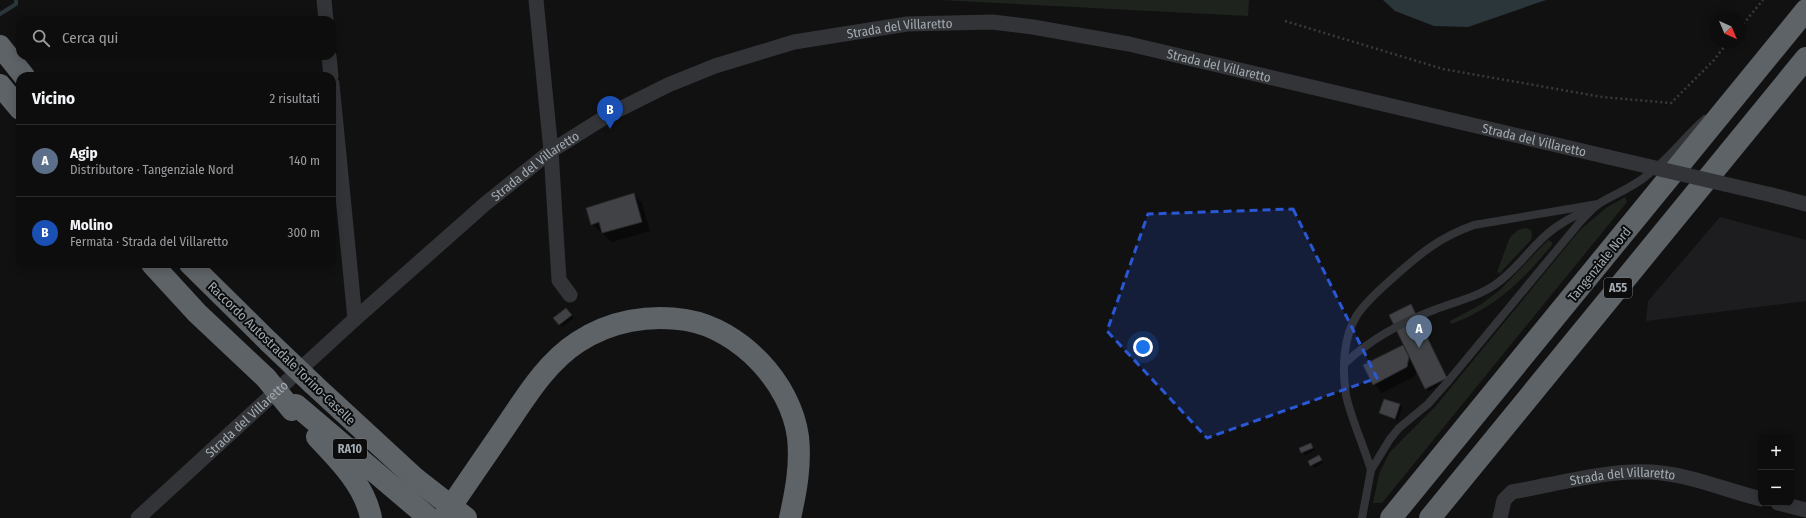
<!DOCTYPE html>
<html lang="it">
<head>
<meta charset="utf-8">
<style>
  :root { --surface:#0d0d0e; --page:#1b1b1c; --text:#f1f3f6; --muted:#9a9c9e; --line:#2d2d2e; --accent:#b45309 }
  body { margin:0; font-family:"Fira Sans Condensed",sans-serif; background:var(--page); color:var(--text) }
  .controls { position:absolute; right:12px; bottom:12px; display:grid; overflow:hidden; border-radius:8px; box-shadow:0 2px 10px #0003 }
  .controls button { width:36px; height:36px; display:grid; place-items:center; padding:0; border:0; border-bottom:1px solid var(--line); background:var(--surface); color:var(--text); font:20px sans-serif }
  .compass { position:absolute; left:1710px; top:12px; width:36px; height:36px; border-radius:50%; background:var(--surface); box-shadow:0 2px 10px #0003; rotate:136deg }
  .you { position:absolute; left:1143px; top:347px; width:14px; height:14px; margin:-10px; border:3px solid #fff; border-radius:50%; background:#1a73e8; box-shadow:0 0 0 6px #1a73e833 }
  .badge { display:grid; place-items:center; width:26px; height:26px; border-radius:50%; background:var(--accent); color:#fff; font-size:13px; font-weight:700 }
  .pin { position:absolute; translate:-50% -33px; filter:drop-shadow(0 1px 2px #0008) }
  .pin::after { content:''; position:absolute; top:21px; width:14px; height:12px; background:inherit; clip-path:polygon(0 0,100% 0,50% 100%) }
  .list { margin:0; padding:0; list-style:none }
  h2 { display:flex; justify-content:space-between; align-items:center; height:52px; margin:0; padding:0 16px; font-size:17px }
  h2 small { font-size:13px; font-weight:400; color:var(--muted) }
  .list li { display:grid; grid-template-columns:26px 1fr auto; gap:12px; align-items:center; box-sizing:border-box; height:72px; padding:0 16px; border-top:1px solid var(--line) }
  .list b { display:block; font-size:15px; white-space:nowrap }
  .list p { margin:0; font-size:13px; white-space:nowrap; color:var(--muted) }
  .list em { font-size:13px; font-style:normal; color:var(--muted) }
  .icon { flex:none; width:22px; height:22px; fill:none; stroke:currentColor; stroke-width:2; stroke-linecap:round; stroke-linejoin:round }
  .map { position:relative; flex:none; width:1806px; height:518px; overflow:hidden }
  .search { position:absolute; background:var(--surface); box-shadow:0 2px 10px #0003; left:16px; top:16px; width:320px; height:44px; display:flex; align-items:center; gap:10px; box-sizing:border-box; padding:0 14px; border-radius:12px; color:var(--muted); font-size:15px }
  .panel { position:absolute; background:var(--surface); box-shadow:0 2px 10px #0003; left:16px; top:72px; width:320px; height:196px; border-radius:12px }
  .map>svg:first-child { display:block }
  .built { fill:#1d1d1f }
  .green { fill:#1e241d }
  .water { fill:#2b363a }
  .shadow { fill:#0007 }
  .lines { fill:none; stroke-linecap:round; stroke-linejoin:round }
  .stream { stroke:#2b363a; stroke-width:4 }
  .building { fill:#404245; stroke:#2b2b2e }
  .path { stroke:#383b3e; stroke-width:2.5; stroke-dasharray:2 3; stroke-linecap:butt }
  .lane { stroke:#323437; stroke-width:8 }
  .street { stroke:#323437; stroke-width:15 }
  .highway { stroke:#5e6367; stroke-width:22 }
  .street-bridge { stroke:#323437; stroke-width:15 }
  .highway-bridge { stroke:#5e6367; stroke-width:22 }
  .marked { fill:#2a57d4; fill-opacity:0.2; stroke:#2a57d4; stroke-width:3; stroke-dasharray:8 5; stroke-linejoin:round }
  .labels { text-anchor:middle; stroke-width:4; stroke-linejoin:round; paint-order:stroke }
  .shield { fill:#0c0c0d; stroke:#757b80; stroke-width:1 }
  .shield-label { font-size:12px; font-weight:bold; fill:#a2abb2 }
  .street-label { font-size:13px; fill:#a2abb2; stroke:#0c0c0d }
</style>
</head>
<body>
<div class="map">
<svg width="1806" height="518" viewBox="0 0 1806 518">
  <rect width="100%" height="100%" fill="#111112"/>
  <polygon class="built" points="1720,217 1806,240 1806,301 1646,321 1648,301"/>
  <g class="green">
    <polygon points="940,0 1249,0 1248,16"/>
    <polygon points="1625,197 1627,202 1382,503 1373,503 1379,474 1390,452 1435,407 1580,230 1606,208"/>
    <polygon points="1526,228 1531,230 1532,236 1531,240 1500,273 1497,272 1510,237 1518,230"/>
    <path d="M1548 240 1552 242V245C1523 280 1496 308 1451 324L1450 321 1480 305 1500 290Z"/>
  </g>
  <polygon class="water" points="1383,0 1546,0 1468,27 1434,26 1395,11"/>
  <g class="shadow">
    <polygon points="634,195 642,203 650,231 612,242 592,224"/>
    <polygon points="1411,306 1449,381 1428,391 1417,370 1415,376 1382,393 1374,384 1364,365 1405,345"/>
    <polygon points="569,311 574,318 562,327 554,318"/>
    <polygon points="1400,405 1402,407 1398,421 1380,413"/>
    <polygon points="1310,444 1315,450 1305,455 1302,452"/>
    <polygon points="1321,459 1323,463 1314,468 1309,461"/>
  </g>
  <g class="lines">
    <polyline class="stream" points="0,14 16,4 16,0"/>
  </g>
  <g class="building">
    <polygon points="634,193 642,222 602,233 599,222 591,225 586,208"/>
    <polygon points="1411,304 1447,378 1425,389 1389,315"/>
    <polygon points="566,308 572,315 559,325 553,318"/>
    <polygon points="1403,345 1409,357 1407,367 1373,385 1363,365"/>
    <polygon points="1384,399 1400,404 1395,419 1379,413"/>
    <polygon points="1311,443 1313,448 1301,453 1299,448"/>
    <polygon points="1319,455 1322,460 1310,466 1308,461"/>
  </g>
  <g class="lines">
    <g class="path">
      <polyline points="1285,21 1443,69 1602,97 1671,103 1714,60 1728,42"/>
      <polyline points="1740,28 1763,0"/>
    </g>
    <g class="lane">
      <path d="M1345 363C1370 340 1402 322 1434 310 1454 302 1478 297 1496 284 1515 271 1529 250 1546 235 1559 223 1575 216 1591 208"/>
      <path d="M1371 470C1364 446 1351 419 1346 395 1342 369 1343 337 1357 315 1367 300 1382 288 1395 276 1421 253 1440 237 1474 225L1598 204"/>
      <path d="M1362 518 1371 470 1390 439 1399 428 1428 404 1450 379 1580 222C1586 216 1592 208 1600 203 1615 194 1631 188 1645 177 1668 160 1684 137 1705 119"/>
    </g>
    <g class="street">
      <polyline points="324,0 326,20"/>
      <polyline points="536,0 551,151 559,280 570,295"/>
      <polyline points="329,56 331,76"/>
      <polyline points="332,84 355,319"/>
      <polyline points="1772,195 1806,204"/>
      <polyline points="1778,503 1806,510"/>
      <path id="s1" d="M138 518 355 319 485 204 551 151 610 114 668 85 715 66 794 42 907 24 992 22 1033 27 1129 44 1608 157"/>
      <path id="s2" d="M1500 518 1504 500 1512 492C1558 484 1605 470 1651 472 1688 474 1725 490 1761 499"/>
    </g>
    <g class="highway">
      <polyline points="0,46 24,76"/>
      <polyline points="0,85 20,109"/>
      <polyline points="152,264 197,313 266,378"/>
      <polyline points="190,264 269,342"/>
      <polyline points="313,384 416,479"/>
      <polyline points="296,405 429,518"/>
      <path d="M317 437C339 460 365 486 371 518"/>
      <path d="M443 518C464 487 485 457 506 426 527 395 547 362 578 342 610 321 649 314 686 320 740 329 791 383 798 437 801 465 796 491 790 518"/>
      <polyline points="1391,518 1806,10"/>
      <polyline points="1430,518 1806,58"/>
    </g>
    <polyline class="street-bridge" points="1608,157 1772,195"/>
    <g class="highway-bridge">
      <polyline points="269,342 313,384"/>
      <polyline points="266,378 292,410"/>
      <polyline points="416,479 466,518"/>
    </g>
  </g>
  <path class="marked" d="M1293 209 1377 378 1207 438 1107 331 1148 214Z"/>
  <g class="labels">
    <g class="shield">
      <rect x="1604" y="278" width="28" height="20" rx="3"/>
      <rect x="333" y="439" width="34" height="20" rx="3"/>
    </g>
    <g class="shield-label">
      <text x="1618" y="292">A55</text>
      <text x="350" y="453">RA10</text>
    </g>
    <g class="street-label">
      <text dy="5" stroke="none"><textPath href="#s1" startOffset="927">Strada del Villaretto</textPath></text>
      <text dy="5" stroke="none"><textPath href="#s1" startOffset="1251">Strada del Villaretto</textPath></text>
      <text dy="5" stroke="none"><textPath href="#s1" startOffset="1575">Strada del Villaretto</textPath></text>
      <text dy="5" stroke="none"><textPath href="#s1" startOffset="531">Strada del Villaretto</textPath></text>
      <text transform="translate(1599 264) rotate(-51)" y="5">Tangenziale Nord</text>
      <text transform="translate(282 353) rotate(44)" y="5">Raccordo Autostradale Torino-Caselle</text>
      <text dy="5" stroke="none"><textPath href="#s1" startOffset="147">Strada del Villaretto</textPath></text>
      <text dy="5" stroke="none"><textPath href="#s2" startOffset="142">Strada del Villaretto</textPath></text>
    </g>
  </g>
</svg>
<div class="controls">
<button>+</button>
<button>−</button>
</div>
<svg class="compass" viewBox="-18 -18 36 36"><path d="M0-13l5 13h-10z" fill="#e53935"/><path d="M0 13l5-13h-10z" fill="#9a9c9e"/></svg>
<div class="you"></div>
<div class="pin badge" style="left:1419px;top:348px;background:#5c6f8a">A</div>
<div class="pin badge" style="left:610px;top:129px;background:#1a4fb4">B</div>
<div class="search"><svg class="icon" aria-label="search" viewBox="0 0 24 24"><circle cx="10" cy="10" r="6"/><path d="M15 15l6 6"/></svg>Cerca qui</div>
<section class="panel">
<h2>Vicino<small>2 risultati</small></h2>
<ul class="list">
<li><span class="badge" style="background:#5c6f8a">A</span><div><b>Agip</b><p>Distributore · Tangenziale Nord</p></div><em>140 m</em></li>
<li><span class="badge" style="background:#1a4fb4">B</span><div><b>Molino</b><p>Fermata · Strada del Villaretto</p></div><em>300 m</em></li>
</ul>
</section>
</div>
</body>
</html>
